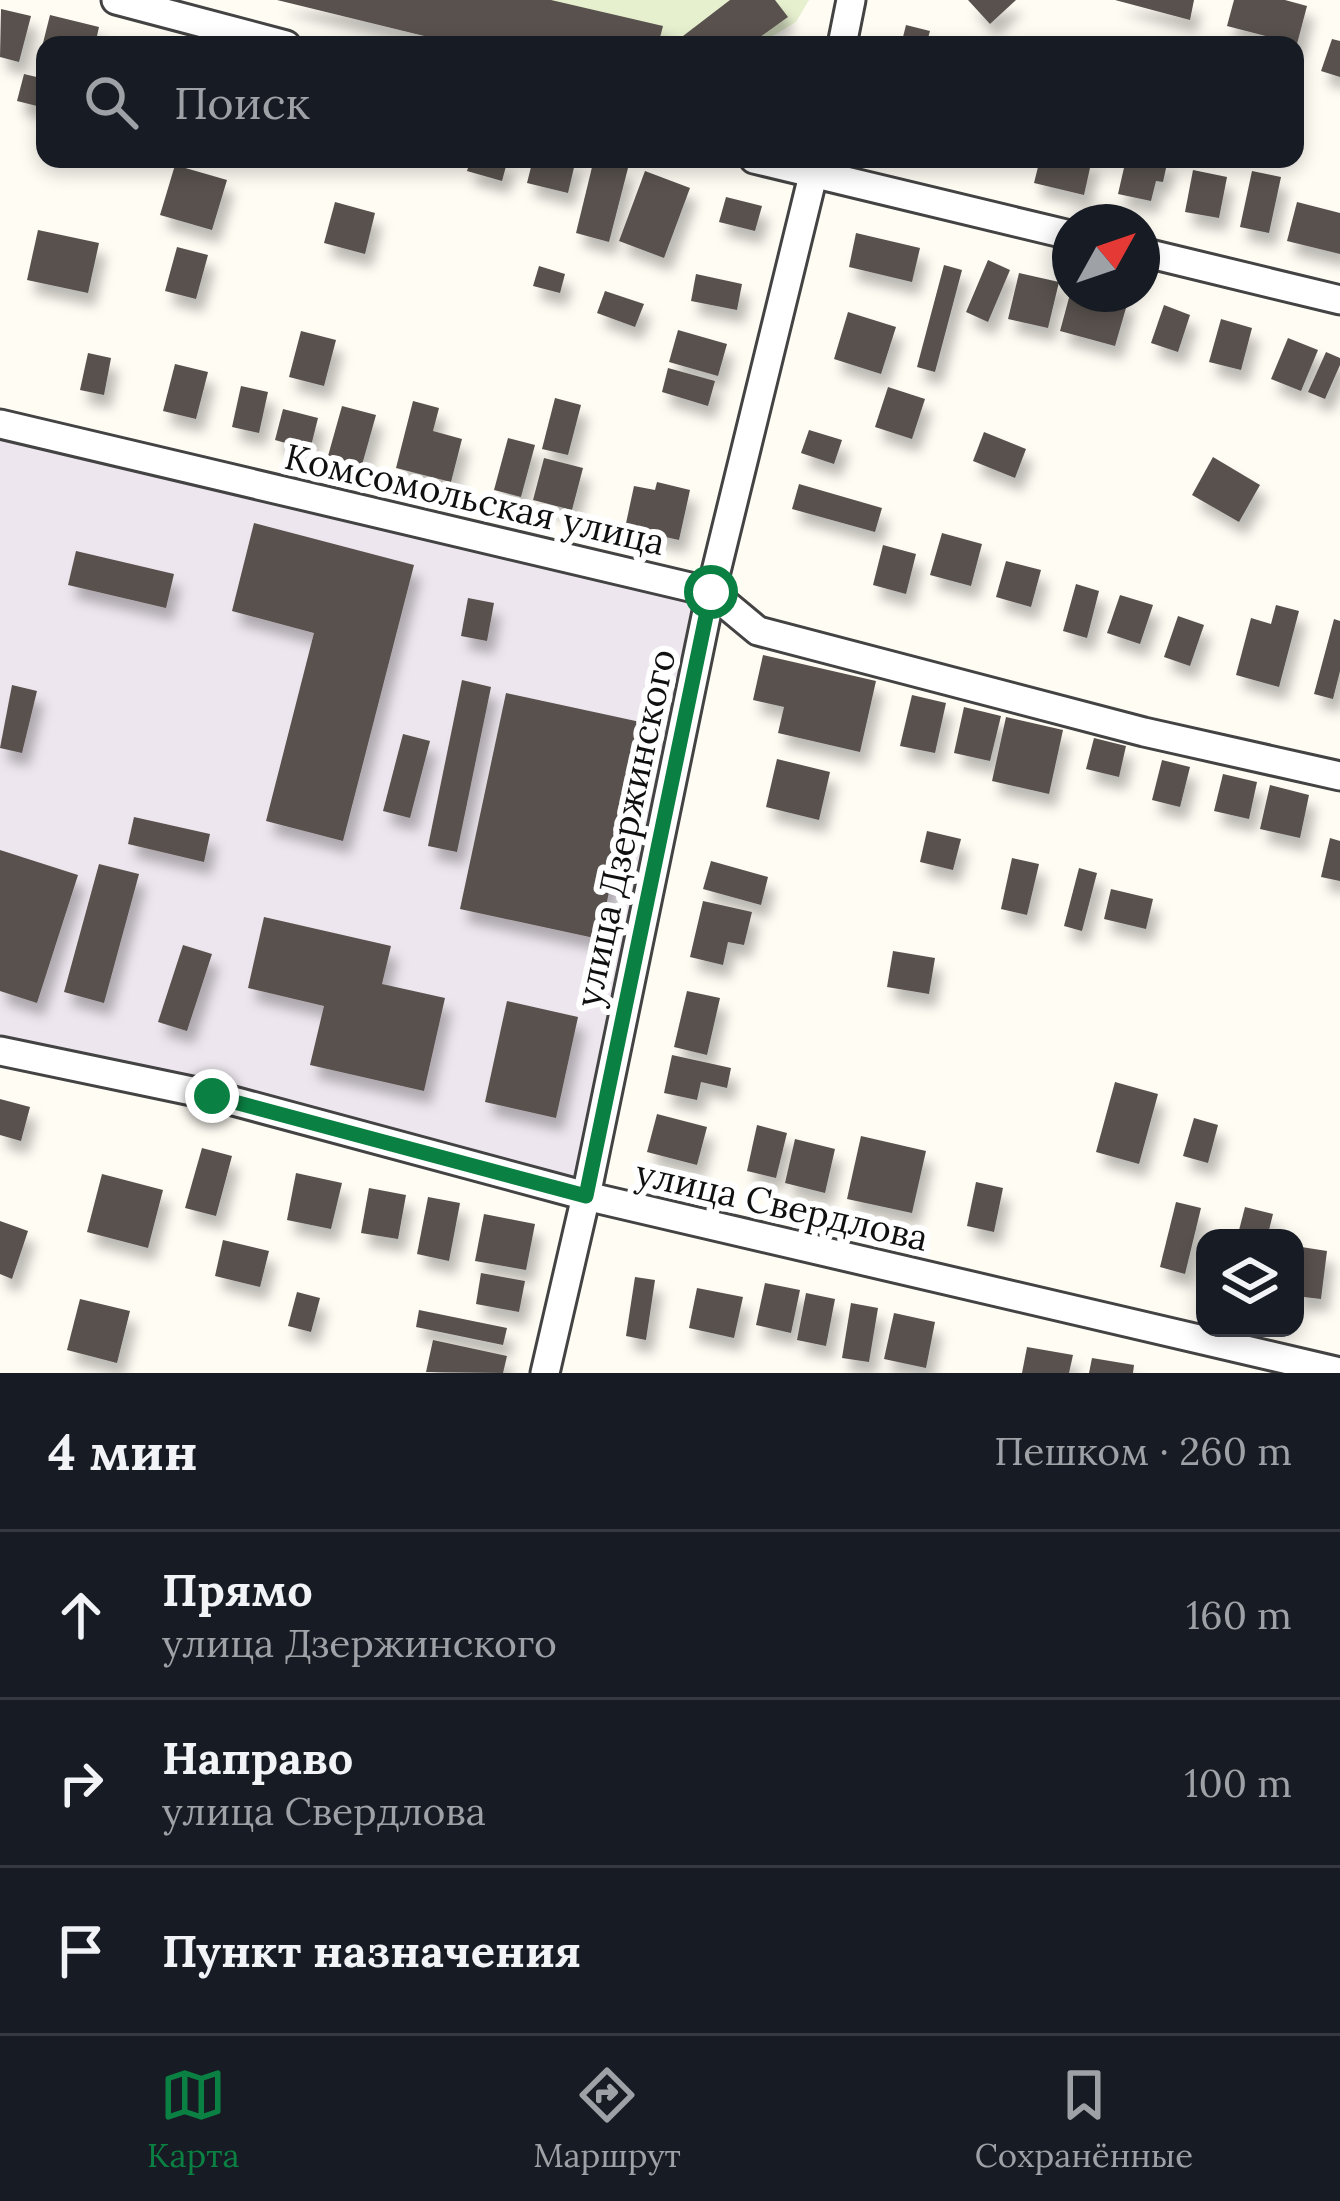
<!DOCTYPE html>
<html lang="ru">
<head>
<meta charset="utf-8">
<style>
  :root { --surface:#171b24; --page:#20242c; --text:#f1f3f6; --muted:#9ea1a6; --line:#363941; --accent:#0b8043 }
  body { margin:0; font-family:Lora,serif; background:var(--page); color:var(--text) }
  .controls { position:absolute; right:36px; bottom:36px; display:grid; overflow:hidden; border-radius:24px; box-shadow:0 6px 18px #0003 }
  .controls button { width:108px; height:108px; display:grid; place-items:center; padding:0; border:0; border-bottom:3px solid var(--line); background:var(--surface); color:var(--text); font:60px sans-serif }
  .compass { position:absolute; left:1052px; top:204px; width:108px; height:108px; border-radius:50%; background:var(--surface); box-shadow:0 6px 18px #0003; rotate:50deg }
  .stop { position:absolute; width:36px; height:36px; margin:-27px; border:9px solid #0b8043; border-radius:50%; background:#fff }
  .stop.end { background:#0b8043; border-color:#fff; box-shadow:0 3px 12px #0008 }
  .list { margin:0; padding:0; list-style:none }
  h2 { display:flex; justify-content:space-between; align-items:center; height:156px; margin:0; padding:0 48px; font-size:51px }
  h2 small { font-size:39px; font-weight:400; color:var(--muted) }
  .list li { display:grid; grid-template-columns:78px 1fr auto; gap:36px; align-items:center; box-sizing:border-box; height:168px; padding:0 48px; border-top:3px solid var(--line) }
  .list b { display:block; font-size:45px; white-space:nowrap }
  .list p { margin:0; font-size:39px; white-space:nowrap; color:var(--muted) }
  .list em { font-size:39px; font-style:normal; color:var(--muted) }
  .icon { flex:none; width:66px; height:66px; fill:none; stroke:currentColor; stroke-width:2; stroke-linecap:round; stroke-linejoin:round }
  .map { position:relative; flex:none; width:1340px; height:1373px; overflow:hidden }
  .search { position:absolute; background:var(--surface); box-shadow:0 6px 18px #0003; left:36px; right:36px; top:36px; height:132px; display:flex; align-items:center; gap:30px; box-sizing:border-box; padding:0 42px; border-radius:24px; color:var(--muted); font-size:45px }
  .sheet { height:660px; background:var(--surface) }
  nav { display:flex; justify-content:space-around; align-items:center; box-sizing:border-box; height:168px; border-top:3px solid var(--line); background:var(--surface); font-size:33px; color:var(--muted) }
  nav a { display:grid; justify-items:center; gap:6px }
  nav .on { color:var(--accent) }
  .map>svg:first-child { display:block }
  .industrial { fill:#ede6ee }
  .pitch { fill:#e6f0cf }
  .building { fill:#59514d; filter:url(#shadow) }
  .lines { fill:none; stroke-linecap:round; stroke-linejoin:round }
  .minor-casing { stroke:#434343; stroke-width:33 }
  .minor { stroke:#fff; stroke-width:27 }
  .route { stroke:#0b8043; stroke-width:15 }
  .labels { text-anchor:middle; stroke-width:12; stroke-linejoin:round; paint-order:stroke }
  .street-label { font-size:36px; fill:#101010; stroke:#fff }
</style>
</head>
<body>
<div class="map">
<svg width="1340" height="1373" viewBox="0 0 1340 1373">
  <defs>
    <filter id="shadow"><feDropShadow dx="7" dy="13" stdDeviation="6" flood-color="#0004"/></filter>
  </defs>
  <rect width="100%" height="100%" fill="#fffcf4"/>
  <polygon class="industrial" points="0,429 705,587 589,1182 0,1046"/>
  <polygon class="pitch" points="295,0 809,0 796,22 758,45 477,45"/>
  <g class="building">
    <polygon points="277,0 551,0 663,26 658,45 461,45"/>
    <polygon points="730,0 775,0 788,17 749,45 689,45 683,36"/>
    <polygon points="968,0 1016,0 990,24"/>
    <polygon points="1115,0 1194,0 1190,20"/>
    <polygon points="1234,0 1285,0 1307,6 1297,44 1227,26"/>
    <polygon points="1,9 31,16 19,62 0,57"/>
    <polygon points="50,15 99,27 95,45 45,45 45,60 39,59"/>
    <polygon points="906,25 930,31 926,45 901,45"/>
    <polygon points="1332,39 1340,41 1340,77 1321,71"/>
    <polygon points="24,74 45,79 45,108 17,101"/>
    <polygon points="471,159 508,159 502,181 467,171"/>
    <polygon points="533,159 576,159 568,193 527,183"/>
    <polygon points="594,159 628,168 609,242 576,233"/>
    <polygon points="1040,159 1092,159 1084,195 1034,183"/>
    <polygon points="1126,159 1168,159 1163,182 1156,181 1151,201 1118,194"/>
    <polygon points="175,165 227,180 212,230 160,215"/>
    <polygon points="1193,170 1227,177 1219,218 1185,212"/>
    <polygon points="645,171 690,188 664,258 619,241"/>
    <polygon points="1252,171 1281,177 1269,233 1240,227"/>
    <polygon points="726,197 762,206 755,231 719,222"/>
    <polygon points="335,202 375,213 365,254 324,243"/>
    <polygon points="1297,202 1340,213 1340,254 1287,241"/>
    <polygon points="38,230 99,243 88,293 27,280"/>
    <polygon points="856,233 920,248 912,282 849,267"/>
    <polygon points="177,247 208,255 196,299 165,291"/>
    <polygon points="988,260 1010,270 988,322 966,312"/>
    <polygon points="944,265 962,270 935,372 917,367"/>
    <polygon points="539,266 565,274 560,293 533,286"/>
    <polygon points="1019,273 1059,282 1048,328 1008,319"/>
    <polygon points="696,274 742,284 737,310 691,301"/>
    <polygon points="605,291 644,304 635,327 597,313"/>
    <polygon points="1070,294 1103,294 1128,301 1115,346 1060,331"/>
    <polygon points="1164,305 1190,315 1178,352 1151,343"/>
    <polygon points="848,312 896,327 881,374 834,359"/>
    <polygon points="1221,319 1252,328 1241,370 1209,362"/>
    <polygon points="678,330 727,344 718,376 669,362"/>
    <polygon points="301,331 336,340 324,386 289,377"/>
    <polygon points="1288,338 1318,350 1301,391 1271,379"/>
    <polygon points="1326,352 1340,358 1340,365 1325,399 1308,392"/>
    <polygon points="88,353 111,358 104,395 80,390"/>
    <polygon points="175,364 208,372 196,419 163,411"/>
    <polygon points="668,368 715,381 708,406 662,392"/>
    <polygon points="241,386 268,392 259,433 232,427"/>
    <polygon points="888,387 925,399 912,439 875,427"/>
    <polygon points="555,398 581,405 568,455 542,449"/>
    <polygon points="413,401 439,408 433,431 462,439 451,482 396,468"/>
    <polygon points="342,406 376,415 362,465 328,456"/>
    <polygon points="283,409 318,418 310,450 275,440"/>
    <polygon points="809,430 842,440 834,464 801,453"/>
    <polygon points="984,432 1026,449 1015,478 973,461"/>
    <polygon points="508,438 535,445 521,497 494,490"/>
    <polygon points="1213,457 1260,485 1239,522 1192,495"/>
    <polygon points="544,458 583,468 572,510 533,500"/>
    <polygon points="657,482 690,490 679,540 625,528 634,486 655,490"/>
    <polygon points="799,484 882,508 875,532 792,509"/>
    <polygon points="254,523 414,565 343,841 266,821 314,633 232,611"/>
    <polygon points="942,533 982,544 971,586 930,575"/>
    <polygon points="883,545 916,554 906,594 873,585"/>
    <polygon points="76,551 174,574 166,608 68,585"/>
    <polygon points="1006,561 1041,570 1031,607 996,597"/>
    <polygon points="1076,584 1099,591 1087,638 1063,631"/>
    <polygon points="1120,595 1153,605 1140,644 1107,633"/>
    <polygon points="468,598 494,603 487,641 461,636"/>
    <polygon points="1276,605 1299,611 1279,687 1236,675 1251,618 1271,624"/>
    <polygon points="1178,616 1204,625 1190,666 1164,657"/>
    <polygon points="1334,619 1340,621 1340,671 1333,699 1314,694"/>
    <polygon points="763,655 876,681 860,752 778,733 784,707 753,700"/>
    <polygon points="462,680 491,687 457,852 428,846"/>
    <polygon points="12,685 37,691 22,753 0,748"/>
    <polygon points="506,693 645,723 599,939 460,909"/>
    <polygon points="912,695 946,703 935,753 900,746"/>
    <polygon points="964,707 1001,716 990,761 954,753"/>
    <polygon points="1006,717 1063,730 1049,794 992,781"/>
    <polygon points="403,734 430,741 410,818 383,811"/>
    <polygon points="1094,738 1126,746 1119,777 1086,769"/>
    <polygon points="777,759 830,772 819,820 766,807"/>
    <polygon points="1162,760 1190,767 1180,807 1152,800"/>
    <polygon points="1223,774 1257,782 1249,819 1214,811"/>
    <polygon points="1270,785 1309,795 1300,838 1260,829"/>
    <polygon points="134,817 210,834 204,862 128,844"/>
    <polygon points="927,831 961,839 953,870 920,862"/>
    <polygon points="1330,838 1340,841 1340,881 1321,877"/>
    <polygon points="0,850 78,875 37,1003 0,991"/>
    <polygon points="1012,858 1039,864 1027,915 1001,909"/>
    <polygon points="711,861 768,877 761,905 703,889"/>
    <polygon points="99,864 139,874 104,1003 64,992"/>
    <polygon points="1079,868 1097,873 1082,931 1064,926"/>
    <polygon points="1111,889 1153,899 1146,929 1104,919"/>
    <polygon points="703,901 752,912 744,945 728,942 723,965 690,957"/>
    <polygon points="264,917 391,946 382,984 445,998 424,1091 310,1065 324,1006 248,988"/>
    <polygon points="183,945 212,954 187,1031 158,1022"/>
    <polygon points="893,951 935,958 929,994 887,987"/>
    <polygon points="687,991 720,998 707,1055 674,1047"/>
    <polygon points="507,1001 578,1017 556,1118 485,1102"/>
    <polygon points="672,1055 731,1068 727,1088 701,1082 697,1100 664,1093"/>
    <polygon points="1115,1082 1158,1094 1139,1164 1096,1152"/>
    <polygon points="0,1099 30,1107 21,1141 0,1135"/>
    <polygon points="657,1114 707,1127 697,1165 647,1152"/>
    <polygon points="1194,1118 1218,1125 1208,1163 1183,1156"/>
    <polygon points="757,1125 787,1133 776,1178 747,1171"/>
    <polygon points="861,1136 926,1151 912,1213 847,1199"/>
    <polygon points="795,1139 835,1149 825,1193 785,1183"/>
    <polygon points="202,1148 232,1156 216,1216 185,1208"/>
    <polygon points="296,1173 342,1183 331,1229 287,1220"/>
    <polygon points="102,1174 163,1190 148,1248 87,1232"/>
    <polygon points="976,1182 1003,1188 994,1232 967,1226"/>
    <polygon points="369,1188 406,1195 398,1239 361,1233"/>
    <polygon points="428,1197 460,1203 449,1261 417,1254"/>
    <polygon points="1176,1202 1201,1208 1185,1274 1160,1267"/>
    <polygon points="1245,1207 1273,1214 1267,1238 1237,1238"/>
    <polygon points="484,1214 535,1224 526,1270 475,1261"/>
    <polygon points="0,1221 28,1231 12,1279 0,1274"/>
    <polygon points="223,1240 269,1251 260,1287 215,1276"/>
    <polygon points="1295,1246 1327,1251 1321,1299 1295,1296"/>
    <polygon points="481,1273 525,1281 519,1312 476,1304"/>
    <polygon points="635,1277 655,1280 646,1340 626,1336"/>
    <polygon points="765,1283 800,1290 791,1333 756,1325"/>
    <polygon points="697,1288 743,1297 734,1338 689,1328"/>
    <polygon points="297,1292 320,1298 311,1332 288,1326"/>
    <polygon points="806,1293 835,1299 826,1346 797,1340"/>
    <polygon points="80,1299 130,1311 117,1363 67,1350"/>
    <polygon points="851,1303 878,1308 869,1362 842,1358"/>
    <polygon points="419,1310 507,1328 503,1345 416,1327"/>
    <polygon points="894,1313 935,1322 926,1368 884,1359"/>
    <polygon points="433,1340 507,1356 503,1373 426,1372"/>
    <polygon points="1027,1347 1073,1355 1069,1373 1022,1373"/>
    <polygon points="1092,1358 1134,1365 1133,1373 1089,1373"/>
  </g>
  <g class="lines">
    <defs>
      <g id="minor">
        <polyline points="116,0 286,45"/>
        <polyline points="842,45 851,0"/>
        <polyline points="754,159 1070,235"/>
        <polyline points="1142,252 1340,300"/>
        <polyline points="0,424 711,592 758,631 1144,732 1340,776"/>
        <polyline points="0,1051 211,1095 586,1196 1340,1372"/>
        <polyline points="545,1373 586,1196 711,592 817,159"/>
      </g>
    </defs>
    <use href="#minor" class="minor-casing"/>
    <use href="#minor" class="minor"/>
  </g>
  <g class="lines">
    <polyline class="route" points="212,1096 586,1196 711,592"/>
  </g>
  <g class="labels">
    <g class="street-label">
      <text transform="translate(475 499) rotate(13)" y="13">Комсомольская улица</text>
      <text transform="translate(625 828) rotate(-78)" y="13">улица Дзержинского</text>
      <text transform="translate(782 1205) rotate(13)" y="13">улица Свердлова</text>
    </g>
  </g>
</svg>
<div class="controls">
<button><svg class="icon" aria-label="layers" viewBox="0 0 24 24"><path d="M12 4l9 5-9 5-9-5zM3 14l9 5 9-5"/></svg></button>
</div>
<svg class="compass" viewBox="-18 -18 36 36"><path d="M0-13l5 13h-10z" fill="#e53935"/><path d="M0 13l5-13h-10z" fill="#9ea1a6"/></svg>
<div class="stop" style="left:711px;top:592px"></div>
<div class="stop end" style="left:212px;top:1096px"></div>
<div class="search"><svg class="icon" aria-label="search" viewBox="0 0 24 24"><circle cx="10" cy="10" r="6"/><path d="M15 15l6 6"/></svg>Поиск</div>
</div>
<section class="sheet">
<h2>4 мин<small>Пешком · 260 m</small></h2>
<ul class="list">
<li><svg class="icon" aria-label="ahead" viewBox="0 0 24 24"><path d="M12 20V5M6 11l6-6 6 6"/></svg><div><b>Прямо</b><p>улица Дзержинского</p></div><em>160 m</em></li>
<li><svg class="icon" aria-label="right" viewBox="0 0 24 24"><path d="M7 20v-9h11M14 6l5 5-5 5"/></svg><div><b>Направо</b><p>улица Свердлова</p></div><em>100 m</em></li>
<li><svg class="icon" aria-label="arrive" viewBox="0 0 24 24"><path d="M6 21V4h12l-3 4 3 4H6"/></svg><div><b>Пункт назначения</b></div></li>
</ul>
</section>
<nav>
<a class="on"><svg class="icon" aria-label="map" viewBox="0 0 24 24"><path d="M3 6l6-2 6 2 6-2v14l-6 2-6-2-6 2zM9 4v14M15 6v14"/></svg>Карта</a>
<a><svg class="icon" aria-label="directions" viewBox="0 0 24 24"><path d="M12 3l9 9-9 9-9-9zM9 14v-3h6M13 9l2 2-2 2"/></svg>Маршрут</a>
<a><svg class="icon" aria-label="saved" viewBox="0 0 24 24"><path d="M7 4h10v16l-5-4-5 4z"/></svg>Сохранённые</a>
</nav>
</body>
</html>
